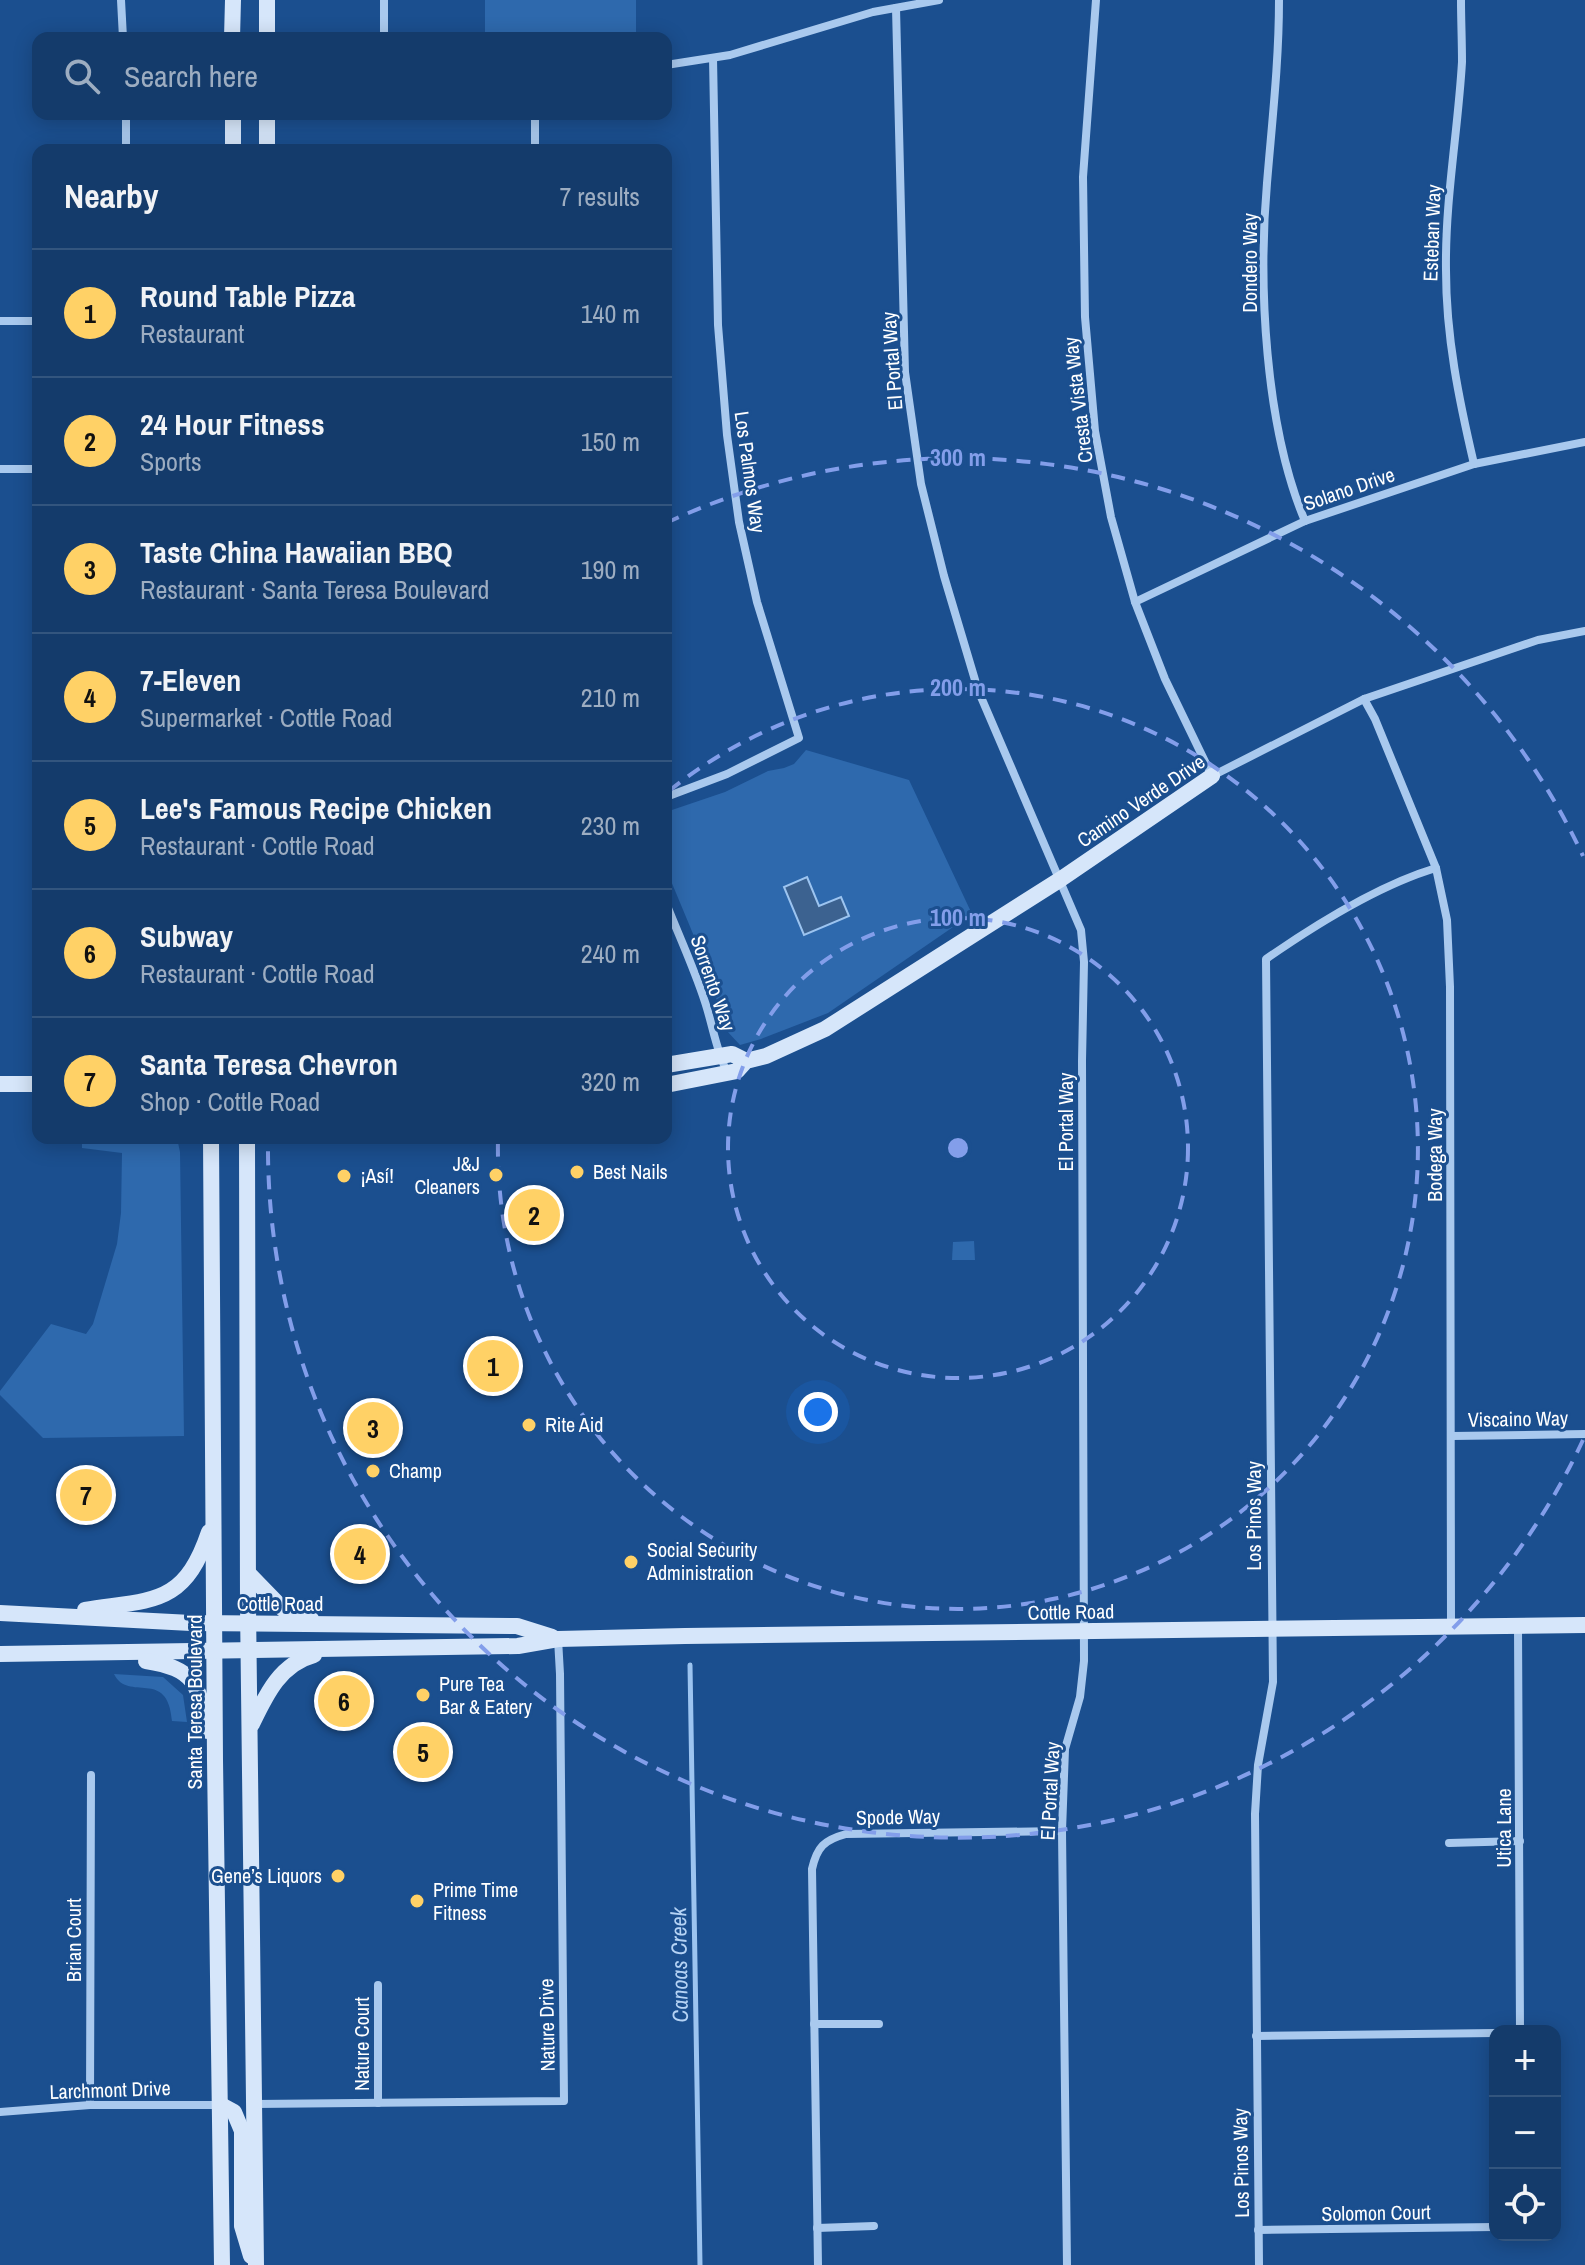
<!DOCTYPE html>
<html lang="en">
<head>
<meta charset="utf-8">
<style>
  :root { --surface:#143b6b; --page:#214673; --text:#f1f3f6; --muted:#9dadc1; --line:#33557e; --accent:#ffd166 }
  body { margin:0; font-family:"Archivo Narrow",sans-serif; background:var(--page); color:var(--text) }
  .controls { position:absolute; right:24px; bottom:24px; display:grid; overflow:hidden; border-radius:16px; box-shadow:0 4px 20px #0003 }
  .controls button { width:72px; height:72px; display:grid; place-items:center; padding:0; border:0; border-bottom:2px solid var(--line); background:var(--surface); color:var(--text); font:40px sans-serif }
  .you { position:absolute; left:818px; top:1412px; width:28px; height:28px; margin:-20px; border:6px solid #fff; border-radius:50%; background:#1a73e8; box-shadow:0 0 0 12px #1a73e833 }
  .badge { display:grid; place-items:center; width:52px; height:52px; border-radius:50%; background:var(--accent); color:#111; font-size:26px; font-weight:700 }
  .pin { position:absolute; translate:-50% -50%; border:4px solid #fff; box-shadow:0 2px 8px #0006 }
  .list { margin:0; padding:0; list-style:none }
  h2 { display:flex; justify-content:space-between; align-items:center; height:104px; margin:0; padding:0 32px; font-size:34px }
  h2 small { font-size:26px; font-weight:400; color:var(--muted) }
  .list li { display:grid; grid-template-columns:52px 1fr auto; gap:24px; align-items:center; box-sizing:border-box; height:128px; padding:0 32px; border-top:2px solid var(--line) }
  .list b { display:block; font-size:30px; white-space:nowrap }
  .list p { margin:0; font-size:26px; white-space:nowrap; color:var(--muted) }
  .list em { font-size:26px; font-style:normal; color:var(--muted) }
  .icon { flex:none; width:44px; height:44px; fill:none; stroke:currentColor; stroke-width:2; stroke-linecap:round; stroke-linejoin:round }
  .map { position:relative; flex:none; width:1585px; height:2265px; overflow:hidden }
  .search { position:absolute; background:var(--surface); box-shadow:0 4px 20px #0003; left:32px; top:32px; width:640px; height:88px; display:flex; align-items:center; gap:20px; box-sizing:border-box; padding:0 28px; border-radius:16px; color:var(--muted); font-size:30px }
  .panel { position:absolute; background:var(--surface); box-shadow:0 4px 20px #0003; left:32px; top:144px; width:640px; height:1000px; border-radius:16px }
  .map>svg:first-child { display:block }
  .green { fill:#2e69ad }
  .water { fill:#3c6290; stroke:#9cc4f0; stroke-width:2 }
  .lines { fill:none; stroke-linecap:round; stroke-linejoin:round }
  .stream { stroke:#9cc4f0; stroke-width:5 }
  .street { stroke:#a9c9ee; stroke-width:8 }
  .secondary { stroke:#d6e6fa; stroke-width:16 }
  .ring { fill:none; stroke:#839eea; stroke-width:4; stroke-dasharray:14 10 }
  .poi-dot { fill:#ffd166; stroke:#1b4f8f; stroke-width:3 }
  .labels { text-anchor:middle; stroke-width:6; stroke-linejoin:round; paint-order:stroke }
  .street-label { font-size:20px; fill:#fff; stroke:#1b4f8f }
  .poi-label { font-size:20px; fill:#fff; stroke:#1b4f8f; text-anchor:start }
  .water-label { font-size:22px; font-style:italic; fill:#b5d3f5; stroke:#1b4f8f }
  .centre { fill:#839eea; stroke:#1b4f8f; stroke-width:4 }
  .ring-label { font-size:24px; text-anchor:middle; font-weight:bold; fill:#839eea; stroke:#1b4f8f; stroke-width:6; stroke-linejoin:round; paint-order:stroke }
</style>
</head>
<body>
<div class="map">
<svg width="1585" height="2265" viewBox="0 0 1585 2265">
  <rect width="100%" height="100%" fill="#1b4f8f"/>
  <g class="green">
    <rect x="485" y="0" width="151" height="38"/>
    <polygon points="806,750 909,780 972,914 828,1013 761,1039 740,1045 726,1030 706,965 666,869 666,812 725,792 768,771 784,768 794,764"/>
    <polygon points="82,1138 177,1138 180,1152 184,1436 43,1438 0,1395 0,1391 51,1324 86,1334 93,1324 117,1244 121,1213 122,1153 82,1148"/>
    <polygon points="974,1241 975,1260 952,1260 953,1242"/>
    <path d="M114 1674 163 1677 183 1695 187 1722 172 1721C168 1667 128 1703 114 1674Z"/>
  </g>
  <polygon class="water" points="807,877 819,906 841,897 849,916 804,935 784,887"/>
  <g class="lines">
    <polyline class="stream" points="690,1665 700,2265"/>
    <g class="street">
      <polyline points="121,0 123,38"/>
      <polyline points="1096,0 1083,177 1085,317 1095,431 1111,517 1135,602 1165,679 1212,776 1364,699 1538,640 1585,631"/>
      <path d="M1279 0C1279 62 1272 122 1267 183 1258 284 1265 427 1305 521"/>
      <path d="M1461 0C1461 20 1462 41 1462 62 1458 131 1445 200 1446 270 1446 337 1459 400 1474 464"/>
      <polyline points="896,8 905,372 921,484 944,576 978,690 1081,930 1084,962 1082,1061 1084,1661 1080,1697 1065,1749 1062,1831 1067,2265"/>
      <polyline points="384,38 384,0"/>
      <polyline points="666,65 730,55 873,12 939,0"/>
      <polyline points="126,114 126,150"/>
      <polyline points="535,114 535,150"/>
      <polyline points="0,321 38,321"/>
      <polyline points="0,469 38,469"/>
      <polyline points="1135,602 1305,521 1474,464 1585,442"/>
      <polyline points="1364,699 1375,719 1436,868 1447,920 1450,987 1451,1626"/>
      <polyline points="666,797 727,774 799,738 757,602 739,522 727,435 718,325 713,58"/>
      <path d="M666 903C679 936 694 968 705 1002 713 1026 716 1051 728 1074"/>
      <polyline points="1452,1436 1585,1434"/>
      <polyline points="1518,1627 1520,2031"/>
      <polyline points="1449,1843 1520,1841"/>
      <polyline points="814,2024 879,2024"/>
      <polyline points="1256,2036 1495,2033"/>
      <polyline points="378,2103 378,1985"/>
      <polyline points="255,2104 564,2101 560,1674 558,1639"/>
      <polyline points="90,2105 91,1775"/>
      <polyline points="0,2112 90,2105 221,2105"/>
      <polyline points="817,2228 874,2226"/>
      <polyline points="1258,2230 1495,2227"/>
      <path d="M818 2265 812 1869C817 1847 824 1840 846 1834L1062 1831"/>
      <path d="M1259 2265 1255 1814 1258 1765 1273 1682 1266 959C1315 925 1379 885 1436 868"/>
    </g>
    <g class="secondary">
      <polyline points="267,0 267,38"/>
      <polyline points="232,38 233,0"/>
      <polyline points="233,114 233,150"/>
      <polyline points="267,114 267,150"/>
      <polyline points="666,1065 732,1054 746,1061"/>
      <polyline points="0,1084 38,1084"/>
      <polyline points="666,1085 737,1071 746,1061 766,1056 825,1029 1061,879 1212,776"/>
      <polyline points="211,1138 215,1760 222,2265"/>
      <polyline points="247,1138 248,1607 256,2265"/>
      <polyline points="249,1574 283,1609 311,1619"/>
      <path d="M85 1610C153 1599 184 1606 209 1532"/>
      <polyline points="0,1613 191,1623 517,1626 552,1637"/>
      <polyline points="0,1654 518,1646 558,1639 685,1636 1585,1625"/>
      <path d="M146 1661C196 1669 198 1684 208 1731"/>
      <path d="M252 1724C266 1695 280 1664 314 1655"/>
      <polyline points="221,2105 234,2112 242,2131 242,2226 251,2256"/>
    </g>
  </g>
  <g class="ring">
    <circle cx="958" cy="1148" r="230"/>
    <path d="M669 791A460 460 0 1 1 498 1140"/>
    <path d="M1583 1440A690 690 0 0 1 268 1142M666 523A690 690 0 0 1 1583 856"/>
  </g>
  <g class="poi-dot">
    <circle cx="577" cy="1172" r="8"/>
    <circle cx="496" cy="1175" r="8"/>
    <circle cx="344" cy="1176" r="8"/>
    <circle cx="529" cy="1425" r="8"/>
    <circle cx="373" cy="1471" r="8"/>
    <circle cx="631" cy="1562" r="8"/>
    <circle cx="423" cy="1695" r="8"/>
    <circle cx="338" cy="1876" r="8"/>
    <circle cx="417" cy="1901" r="8"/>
  </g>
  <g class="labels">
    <g class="street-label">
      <text transform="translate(1432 233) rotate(-88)" y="7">Esteban Way</text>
      <text transform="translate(1250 263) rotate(-90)" y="7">Dondero Way</text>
      <text transform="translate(892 361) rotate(-94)" y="7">El Portal Way</text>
      <text transform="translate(1078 400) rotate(-97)" y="7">Cresta Vista Way</text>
      <text transform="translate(750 472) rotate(82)" y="7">Los Palmos Way</text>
      <text transform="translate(1349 489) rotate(-19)" y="7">Solano Drive</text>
      <text transform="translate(1141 801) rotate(-34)" y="7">Camino Verde Drive</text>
      <text transform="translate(713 983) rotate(71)" y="7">Sorrento Way</text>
      <text transform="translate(1066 1122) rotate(-90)" y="7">El Portal Way</text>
      <text transform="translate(1435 1155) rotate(-90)" y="7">Bodega Way</text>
      <text transform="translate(1518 1419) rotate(-1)" y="7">Viscaino Way</text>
      <text transform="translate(1254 1516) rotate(-90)" y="7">Los Pinos Way</text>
      <text x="280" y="1611">Cottle Road</text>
      <text transform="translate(1071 1612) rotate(-1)" y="7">Cottle Road</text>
      <text transform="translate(195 1702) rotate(-90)" y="7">Santa Teresa Boulevard</text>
      <text transform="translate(1050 1791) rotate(-87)" y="7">El Portal Way</text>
      <text transform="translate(898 1817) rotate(-1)" y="7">Spode Way</text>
      <text transform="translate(1504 1828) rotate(-90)" y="7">Utica Lane</text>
      <text transform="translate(74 1940) rotate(-90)" y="7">Brian Court</text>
      <text transform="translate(547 2025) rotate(-91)" y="7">Nature Drive</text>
      <text transform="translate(362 2044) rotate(-90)" y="7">Nature Court</text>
      <text transform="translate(110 2090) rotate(-2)" y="7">Larchmont Drive</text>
      <text transform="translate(1241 2163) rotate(-91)" y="7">Los Pinos Way</text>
      <text transform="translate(1376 2213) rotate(-1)" y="7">Solomon Court</text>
    </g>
    <g class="poi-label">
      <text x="480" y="1171" text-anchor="end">J&amp;J<tspan x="480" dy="23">Cleaners</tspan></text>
      <text x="593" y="1179">Best Nails</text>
      <text x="360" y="1183">¡Así!</text>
      <text x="545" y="1432">Rite Aid</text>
      <text x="389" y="1478">Champ</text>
      <text x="647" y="1557">Social Security<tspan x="647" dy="23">Administration</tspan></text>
      <text x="439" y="1691">Pure Tea<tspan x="439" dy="23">Bar &amp; Eatery</tspan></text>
      <text x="322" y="1883" text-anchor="end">Gene’s Liquors</text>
      <text x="433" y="1897">Prime Time<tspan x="433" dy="23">Fitness</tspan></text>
    </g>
    <g class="water-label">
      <text transform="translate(679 1965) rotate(-91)" y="8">Canoas Creek</text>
    </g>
  </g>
  <circle cx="958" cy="1148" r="12" class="centre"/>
  <g class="ring-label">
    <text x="958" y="466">300 m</text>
    <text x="958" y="696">200 m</text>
    <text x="958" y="926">100 m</text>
  </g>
</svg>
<div class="controls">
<button>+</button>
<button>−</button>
<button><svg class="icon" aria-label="locate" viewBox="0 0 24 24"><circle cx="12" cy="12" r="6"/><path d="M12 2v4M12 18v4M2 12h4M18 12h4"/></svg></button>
</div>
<div class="you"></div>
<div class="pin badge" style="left:493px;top:1366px">1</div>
<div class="pin badge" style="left:534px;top:1215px">2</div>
<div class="pin badge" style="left:373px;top:1428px">3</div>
<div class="pin badge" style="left:360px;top:1554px">4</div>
<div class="pin badge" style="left:423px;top:1752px">5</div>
<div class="pin badge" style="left:344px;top:1701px">6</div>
<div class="pin badge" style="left:86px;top:1495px">7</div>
<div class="search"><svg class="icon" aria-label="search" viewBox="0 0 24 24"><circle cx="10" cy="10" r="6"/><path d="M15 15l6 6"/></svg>Search here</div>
<section class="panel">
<h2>Nearby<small>7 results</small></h2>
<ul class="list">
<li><span class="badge">1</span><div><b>Round Table Pizza</b><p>Restaurant</p></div><em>140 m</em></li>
<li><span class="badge">2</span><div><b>24 Hour Fitness</b><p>Sports</p></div><em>150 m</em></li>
<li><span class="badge">3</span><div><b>Taste China Hawaiian BBQ</b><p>Restaurant · Santa Teresa Boulevard</p></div><em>190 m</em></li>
<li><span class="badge">4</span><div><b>7-Eleven</b><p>Supermarket · Cottle Road</p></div><em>210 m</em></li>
<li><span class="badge">5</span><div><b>Lee's Famous Recipe Chicken</b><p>Restaurant · Cottle Road</p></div><em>230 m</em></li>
<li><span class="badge">6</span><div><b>Subway</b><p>Restaurant · Cottle Road</p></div><em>240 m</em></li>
<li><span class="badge">7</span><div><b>Santa Teresa Chevron</b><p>Shop · Cottle Road</p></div><em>320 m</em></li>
</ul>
</section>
</div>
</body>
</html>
